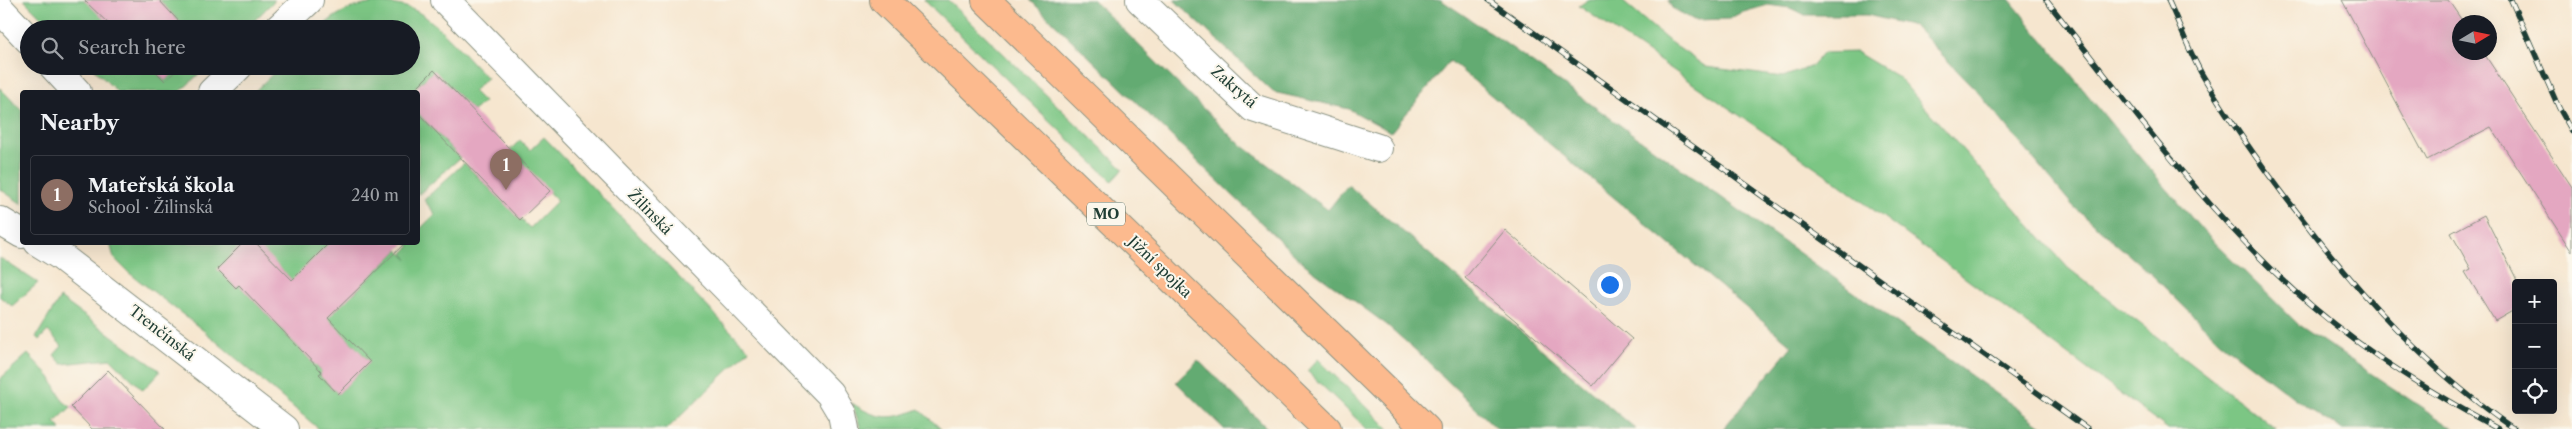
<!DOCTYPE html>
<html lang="en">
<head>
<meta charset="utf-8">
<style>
  :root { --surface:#171b24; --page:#20242c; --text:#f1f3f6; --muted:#9ea1a6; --line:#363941; --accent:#ea580c }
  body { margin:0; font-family:"Libre Caslon Text",serif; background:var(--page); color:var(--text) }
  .controls { position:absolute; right:15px; bottom:15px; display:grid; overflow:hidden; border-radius:5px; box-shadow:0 5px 20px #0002 }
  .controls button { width:45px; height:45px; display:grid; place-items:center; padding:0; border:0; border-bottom:1px solid var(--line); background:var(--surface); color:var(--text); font:25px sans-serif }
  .compass { position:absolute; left:2452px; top:15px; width:45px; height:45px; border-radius:50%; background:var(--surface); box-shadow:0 5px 20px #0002; rotate:80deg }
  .you { position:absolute; left:1609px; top:284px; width:18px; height:18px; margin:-12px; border:4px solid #fff; border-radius:50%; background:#1a73e8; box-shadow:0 0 0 8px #1a73e833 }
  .badge { display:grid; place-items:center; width:32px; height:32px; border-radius:50%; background:var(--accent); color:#fff; font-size:16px; font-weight:700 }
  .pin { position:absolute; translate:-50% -41px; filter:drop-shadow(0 1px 2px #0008) }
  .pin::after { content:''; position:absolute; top:26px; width:18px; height:15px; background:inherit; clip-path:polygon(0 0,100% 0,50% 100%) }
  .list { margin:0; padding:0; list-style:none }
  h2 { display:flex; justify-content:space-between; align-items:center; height:65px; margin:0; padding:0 20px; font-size:21px }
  h2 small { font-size:16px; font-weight:400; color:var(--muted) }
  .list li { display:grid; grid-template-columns:32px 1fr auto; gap:15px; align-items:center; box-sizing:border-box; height:80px; margin:0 10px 10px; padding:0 10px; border:1px solid var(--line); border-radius:5px }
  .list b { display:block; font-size:19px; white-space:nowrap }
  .list p { margin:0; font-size:16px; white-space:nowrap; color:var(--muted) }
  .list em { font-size:16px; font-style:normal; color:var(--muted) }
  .icon { flex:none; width:28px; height:28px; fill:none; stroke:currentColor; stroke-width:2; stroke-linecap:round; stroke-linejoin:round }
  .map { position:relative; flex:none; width:2572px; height:429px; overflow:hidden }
  .search { position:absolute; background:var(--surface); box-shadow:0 5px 20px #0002; left:20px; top:20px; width:400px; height:55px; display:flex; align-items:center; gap:12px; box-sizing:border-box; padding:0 18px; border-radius:28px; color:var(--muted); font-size:19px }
  .panel { position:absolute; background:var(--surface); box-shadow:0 5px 20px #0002; left:20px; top:90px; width:400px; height:155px; border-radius:5px }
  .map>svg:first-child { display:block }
  .green { fill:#7bc684; stroke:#4d825c }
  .forest { fill:#64ab72; stroke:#427453 }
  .building { fill:#e4a7c1 }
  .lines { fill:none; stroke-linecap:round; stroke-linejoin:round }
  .minor-casing { stroke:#8a9282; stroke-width:30 }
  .highway-casing { stroke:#8a9282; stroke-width:30 }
  .minor { stroke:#fff; stroke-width:28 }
  .highway { stroke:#fcba8e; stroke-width:28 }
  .rail-casing { stroke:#1f3d34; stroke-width:5.5 }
  .rail { stroke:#fbf7ec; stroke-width:4; stroke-dasharray:11; stroke-linecap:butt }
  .labels { text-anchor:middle; stroke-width:4; stroke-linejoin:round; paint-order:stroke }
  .shield { fill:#fbf7ec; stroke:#61756b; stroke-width:1 }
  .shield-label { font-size:14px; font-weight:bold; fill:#1f3d34 }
  .street-label { font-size:15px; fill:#1f3d34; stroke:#fbf7ec }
</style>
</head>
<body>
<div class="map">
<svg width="2572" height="429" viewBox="0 0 2572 429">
  <rect width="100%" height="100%" fill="#fbf7ec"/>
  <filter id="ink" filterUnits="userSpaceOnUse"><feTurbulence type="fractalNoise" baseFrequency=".02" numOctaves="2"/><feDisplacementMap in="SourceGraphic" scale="10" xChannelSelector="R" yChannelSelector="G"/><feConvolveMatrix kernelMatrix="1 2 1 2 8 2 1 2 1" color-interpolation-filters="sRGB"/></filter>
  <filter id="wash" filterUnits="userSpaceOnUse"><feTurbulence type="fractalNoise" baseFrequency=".0096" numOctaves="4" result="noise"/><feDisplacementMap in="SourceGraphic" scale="20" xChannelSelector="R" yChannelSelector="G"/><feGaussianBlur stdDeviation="1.12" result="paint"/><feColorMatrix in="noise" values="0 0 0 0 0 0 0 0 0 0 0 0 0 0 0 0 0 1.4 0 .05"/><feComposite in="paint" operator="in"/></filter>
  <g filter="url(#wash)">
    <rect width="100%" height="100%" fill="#f6e6cf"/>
    <g class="green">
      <polygon points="24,0 85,0 114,29 53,29"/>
      <polygon points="159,0 275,0 246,29 186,29"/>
      <polygon points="924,0 948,0 1123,169 1112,181"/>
      <polygon points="1588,0 1621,0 1670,42 1706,67 1783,77 1812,66 1823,53 1856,52 1898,77 2068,268 2276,429 2168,429 1824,173 1579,6"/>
      <path d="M378 3C391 4 404 5 416 11 439 23 468 59 487 78L473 91 484 102 473 111 434 71 410 92H254L281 66H411V29H320C337 12 354 5 378 3Z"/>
      <polygon points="91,66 150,66 165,81 181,66 207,66 180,92 117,92"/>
      <polygon points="0,88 22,111 22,204 0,189"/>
      <polygon points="418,113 460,158 419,194 418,194"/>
      <polygon points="544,137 749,350 667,429 319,429 204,331 128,272 114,258 110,243 244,243 218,269 236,288 239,285 322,372 319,375 338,394 370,362 317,307 354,293 398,250 408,260 403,253 410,246 406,243 418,242 418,231 435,214 424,200 464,163 530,228 557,201 510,150 520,140 530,150"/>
      <polygon points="255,243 330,243 304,292"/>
      <polygon points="0,258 38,283 12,306 0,297"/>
      <polygon points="60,298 159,370 159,373 143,390 111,359 62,364 54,355 62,346 48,331 39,340 36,337"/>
      <polygon points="28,354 50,377 63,401 71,407 55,422 61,429 0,429 0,379"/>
      <polygon points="1318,359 1389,429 1367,429 1307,371"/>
      <path d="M852 403C876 419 891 421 919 409L941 429H861Z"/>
    </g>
    <g class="forest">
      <polygon points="1030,0 1093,0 1235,140 1328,210 1348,185 1636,429 1497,429 1422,356 1387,325 1303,263"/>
      <polygon points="1174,0 1441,0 1498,38 2046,429 1723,429 1792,346 1450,61 1391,132 1349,109 1273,92"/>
      <polygon points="1668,0 2010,0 2118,132 2203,231 2300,326 2454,429 2341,429 2306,407 2219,341 2153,276 2073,206 1976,90 1914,26 1867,15 1805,15 1790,8 1768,5 1740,13 1729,19 1694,20 1672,8"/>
      <polygon points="1198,360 1268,429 1224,429 1176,382"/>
    </g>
    <g id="blocks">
      <g class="building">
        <polygon points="84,0 159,0 186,29 114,29"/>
        <polygon points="2342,0 2448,0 2463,22 2460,22 2460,52 2483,52 2572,187 2572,252 2491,127 2427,160"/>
        <polygon points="150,66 181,66 165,81"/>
        <polygon points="434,70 550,191 520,220 418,113 418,86"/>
        <polygon points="2484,215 2516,278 2516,309 2495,321 2465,272 2471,269 2451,233"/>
        <polygon points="1505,230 1632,339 1593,386 1465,278"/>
        <polygon points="244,242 255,242 292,280 330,242 406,242 328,318 370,362 338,394 319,374 322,372 239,285 236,288 217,269"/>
        <polygon points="108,370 165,429 92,429 71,407"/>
      </g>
    </g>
  </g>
  <g filter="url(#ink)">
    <use href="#blocks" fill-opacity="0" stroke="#8a9282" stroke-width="1"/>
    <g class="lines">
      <defs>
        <g id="minor">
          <polyline points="445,0 830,394 842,414 845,429"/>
          <polyline points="1140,0 1253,108 1378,148"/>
          <polyline points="0,9 29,40"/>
          <polyline points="278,29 309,0"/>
          <polyline points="53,66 77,92"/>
          <polyline points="212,92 239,66"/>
          <polyline points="0,221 22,234"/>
          <polyline points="38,242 59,255 284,429"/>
        </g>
        <g id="highway">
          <polyline points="884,0 1327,429"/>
          <polyline points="986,0 1426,429"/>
        </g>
      </defs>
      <use href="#minor" class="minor-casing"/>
      <use href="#highway" class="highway-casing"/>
      <use href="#minor" class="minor"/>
      <use href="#highway" class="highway"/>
      <defs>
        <g id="rail">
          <polyline points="1488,0 2088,429"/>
          <path d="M2046 0C2130 105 2209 218 2312 306 2369 355 2432 393 2498 429"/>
          <path d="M2168 0C2180 25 2189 52 2203 76 2232 125 2265 171 2300 216 2362 297 2429 371 2514 429"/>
          <polyline points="2511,0 2559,108 2572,131"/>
        </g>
      </defs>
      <use href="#rail" class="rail-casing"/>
      <use href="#rail" class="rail"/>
    </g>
  </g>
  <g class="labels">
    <rect class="shield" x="1087" y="202.5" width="38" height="23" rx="4"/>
    <g class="shield-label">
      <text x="1106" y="219">MO</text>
    </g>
    <g class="street-label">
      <text transform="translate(1234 87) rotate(41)" y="5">Zakrytá</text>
      <text transform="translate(650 212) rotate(46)" y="5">Žilinská</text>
      <text transform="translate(1160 267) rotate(44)" y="5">Jižní spojka</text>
      <text transform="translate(162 333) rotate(38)" y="5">Trenčínská</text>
    </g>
  </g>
</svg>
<div class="controls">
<button>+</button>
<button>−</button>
<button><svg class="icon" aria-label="locate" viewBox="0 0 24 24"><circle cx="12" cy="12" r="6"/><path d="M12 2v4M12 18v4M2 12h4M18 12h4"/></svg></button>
</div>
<svg class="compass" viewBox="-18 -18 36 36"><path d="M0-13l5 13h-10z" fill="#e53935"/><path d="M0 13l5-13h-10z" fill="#9ea1a6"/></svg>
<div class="you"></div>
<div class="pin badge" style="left:506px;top:190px;background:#8d6e63">1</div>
<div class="search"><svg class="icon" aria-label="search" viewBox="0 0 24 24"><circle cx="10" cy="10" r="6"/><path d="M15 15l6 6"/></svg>Search here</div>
<section class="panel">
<h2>Nearby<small></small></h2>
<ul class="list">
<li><span class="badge" style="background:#8d6e63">1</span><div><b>Mateřská škola</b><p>School · Žilinská</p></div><em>240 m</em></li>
</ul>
</section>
</div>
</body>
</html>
